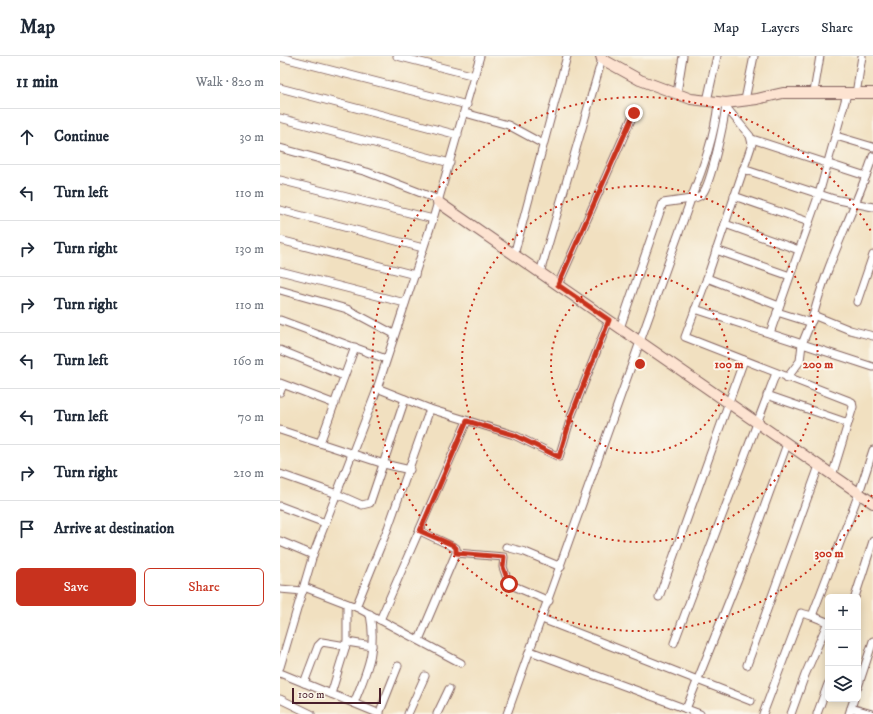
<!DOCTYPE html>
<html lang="en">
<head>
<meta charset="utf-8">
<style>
  :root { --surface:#fff; --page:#f6f6f7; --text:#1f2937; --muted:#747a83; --line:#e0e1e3; --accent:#c8321e }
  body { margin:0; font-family:"IM FELL DW Pica",serif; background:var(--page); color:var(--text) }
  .controls { position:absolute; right:12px; bottom:12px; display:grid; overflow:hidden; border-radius:6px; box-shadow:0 2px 10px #0003 }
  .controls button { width:36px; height:36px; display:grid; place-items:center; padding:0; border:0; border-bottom:1px solid var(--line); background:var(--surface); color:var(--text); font:20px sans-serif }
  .scale { position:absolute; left:12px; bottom:10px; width:89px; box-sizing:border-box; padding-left:4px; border:2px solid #4a1f2b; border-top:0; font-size:11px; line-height:14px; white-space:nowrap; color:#4a1f2b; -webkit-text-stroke:3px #fbf7ec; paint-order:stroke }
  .stop { position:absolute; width:12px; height:12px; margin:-9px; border:3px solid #c8321e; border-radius:50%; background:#fff }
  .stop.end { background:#c8321e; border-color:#fff; box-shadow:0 1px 4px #0008 }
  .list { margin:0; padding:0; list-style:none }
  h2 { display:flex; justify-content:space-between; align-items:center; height:52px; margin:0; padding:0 16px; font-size:17px }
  h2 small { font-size:13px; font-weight:400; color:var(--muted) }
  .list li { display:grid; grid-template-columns:26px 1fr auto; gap:12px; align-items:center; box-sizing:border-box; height:56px; padding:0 16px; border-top:1px solid var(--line) }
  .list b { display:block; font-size:15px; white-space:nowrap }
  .list em { font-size:13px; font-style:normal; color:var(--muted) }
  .actions { display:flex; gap:8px; padding:12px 16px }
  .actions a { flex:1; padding:9px 0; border:1px solid var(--accent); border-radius:6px; text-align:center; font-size:14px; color:var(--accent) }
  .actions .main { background:var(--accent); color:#fff }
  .icon { flex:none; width:22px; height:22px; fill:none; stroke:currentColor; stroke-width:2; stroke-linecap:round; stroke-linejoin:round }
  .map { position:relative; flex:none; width:593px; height:658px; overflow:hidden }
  header { display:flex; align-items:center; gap:24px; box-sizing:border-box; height:56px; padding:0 20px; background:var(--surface); border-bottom:1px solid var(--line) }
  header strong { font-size:19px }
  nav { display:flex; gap:22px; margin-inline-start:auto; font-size:14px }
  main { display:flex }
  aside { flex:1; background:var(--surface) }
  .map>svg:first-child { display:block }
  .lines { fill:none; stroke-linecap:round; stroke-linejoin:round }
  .street-casing { stroke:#84635f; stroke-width:9 }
  .secondary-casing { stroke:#84635f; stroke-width:12 }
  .street { stroke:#fff; stroke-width:7 }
  .secondary { stroke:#fde3d1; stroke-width:10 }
  .route { stroke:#c8321e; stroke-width:5 }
  .ring { fill:none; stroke:#c8321e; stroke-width:2; stroke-dasharray:2 4 }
  .centre { fill:#c8321e; stroke:#fbf7ec; stroke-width:2 }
  .ring-label { font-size:12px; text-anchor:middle; font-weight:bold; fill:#c8321e; stroke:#fbf7ec; stroke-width:4; stroke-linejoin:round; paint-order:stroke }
</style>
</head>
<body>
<header>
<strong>Map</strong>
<nav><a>Map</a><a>Layers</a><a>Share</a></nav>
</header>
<main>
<aside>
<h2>11 min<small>Walk · 820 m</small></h2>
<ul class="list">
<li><svg class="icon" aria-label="ahead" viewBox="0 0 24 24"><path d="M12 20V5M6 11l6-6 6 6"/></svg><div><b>Continue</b></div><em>30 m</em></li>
<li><svg class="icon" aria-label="left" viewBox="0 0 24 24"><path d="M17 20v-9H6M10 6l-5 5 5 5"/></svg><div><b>Turn left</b></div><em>110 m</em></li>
<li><svg class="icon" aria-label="right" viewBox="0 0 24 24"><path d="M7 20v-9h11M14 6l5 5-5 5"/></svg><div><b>Turn right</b></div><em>130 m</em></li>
<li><svg class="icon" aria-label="right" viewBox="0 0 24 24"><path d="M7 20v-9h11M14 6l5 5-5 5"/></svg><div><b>Turn right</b></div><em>110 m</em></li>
<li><svg class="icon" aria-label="left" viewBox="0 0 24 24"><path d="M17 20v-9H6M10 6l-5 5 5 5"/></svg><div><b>Turn left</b></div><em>160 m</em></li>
<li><svg class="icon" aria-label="left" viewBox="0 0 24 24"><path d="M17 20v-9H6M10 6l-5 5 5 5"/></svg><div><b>Turn left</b></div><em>70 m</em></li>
<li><svg class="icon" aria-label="right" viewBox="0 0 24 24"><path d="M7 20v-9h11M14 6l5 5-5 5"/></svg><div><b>Turn right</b></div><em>210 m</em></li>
<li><svg class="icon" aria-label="arrive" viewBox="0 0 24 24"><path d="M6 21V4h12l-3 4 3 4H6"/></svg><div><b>Arrive at destination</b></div></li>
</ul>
<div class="actions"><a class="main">Save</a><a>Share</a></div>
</aside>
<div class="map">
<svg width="593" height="658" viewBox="0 0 593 658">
  <rect width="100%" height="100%" fill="#fbf7ec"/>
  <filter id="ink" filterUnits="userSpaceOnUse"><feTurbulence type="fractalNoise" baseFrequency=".025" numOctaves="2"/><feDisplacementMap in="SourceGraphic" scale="8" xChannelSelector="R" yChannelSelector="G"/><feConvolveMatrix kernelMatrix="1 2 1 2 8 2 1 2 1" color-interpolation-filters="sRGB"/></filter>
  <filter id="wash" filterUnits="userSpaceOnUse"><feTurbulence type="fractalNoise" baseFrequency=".012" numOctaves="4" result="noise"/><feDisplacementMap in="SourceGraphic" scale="16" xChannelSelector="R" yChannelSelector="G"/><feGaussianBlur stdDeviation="0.9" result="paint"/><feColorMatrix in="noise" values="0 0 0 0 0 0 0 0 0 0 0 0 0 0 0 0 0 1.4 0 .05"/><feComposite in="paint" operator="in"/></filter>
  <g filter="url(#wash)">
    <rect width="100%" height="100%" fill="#f1e0c0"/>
  </g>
  <g filter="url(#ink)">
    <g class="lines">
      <defs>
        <g id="street">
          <polyline points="117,0 195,20"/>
          <polyline points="0,1 187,49"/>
          <polyline points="0,32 178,79"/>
          <polyline points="534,36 540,0"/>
          <polyline points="397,37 403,0"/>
          <polyline points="576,38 582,0"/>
          <polyline points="465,44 474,0"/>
          <polyline points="427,45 437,0"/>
          <polyline points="446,51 470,80 472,88 427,222 405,281 572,346 573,351 552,420"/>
          <polyline points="185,57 228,69 263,88"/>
          <polyline points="0,62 170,107"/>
          <polyline points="556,80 593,91"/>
          <polyline points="472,83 586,120"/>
          <polyline points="0,92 87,116 159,144"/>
          <polyline points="463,113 554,143 593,151"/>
          <polyline points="0,124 153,163"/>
          <polyline points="454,140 529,166"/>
          <polyline points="0,154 143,192"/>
          <polyline points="445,168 519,194"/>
          <polyline points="0,184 135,219"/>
          <polyline points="436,194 510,220"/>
          <polyline points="234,199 287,0"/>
          <polyline points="0,215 125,247"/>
          <polyline points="260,217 322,3"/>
          <polyline points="427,222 499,250"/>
          <polyline points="278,229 354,57"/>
          <polyline points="0,234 67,253 114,278"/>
          <polyline points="577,246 593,199"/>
          <polyline points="415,253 593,311"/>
          <path d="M497 256 529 266 532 265C546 207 575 155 593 100"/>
          <polyline points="533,259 570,274 593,280"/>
          <polyline points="0,264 106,303"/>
          <path d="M340 272 383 147 411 143C423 112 435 79 438 47"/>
          <polyline points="490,277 539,138 567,38"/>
          <polyline points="0,294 64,320"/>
          <polyline points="507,322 520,305 522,288 531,266"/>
          <polyline points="0,327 55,348"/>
          <polyline points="97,332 150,353 234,379 279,401 292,358 329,264"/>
          <polyline points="0,336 3,329"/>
          <polyline points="487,339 568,367"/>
          <polyline points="0,374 104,408 130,414"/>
          <polyline points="40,387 75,291"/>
          <polyline points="0,418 57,438 82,449 90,447 125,343"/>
          <polyline points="0,450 45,467"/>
          <polyline points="0,485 33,499"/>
          <polyline points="226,491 245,496 281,511"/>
          <polyline points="176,497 224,501 223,511 229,528 269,545"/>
          <polyline points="24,531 76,551 108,472 150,353"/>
          <polyline points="0,533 23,535"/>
          <polyline points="379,541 464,304"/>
          <polyline points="575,541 593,485"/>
          <polyline points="76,551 181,607"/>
          <polyline points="532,560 547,566"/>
          <polyline points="262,563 471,645"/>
          <polyline points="100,564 187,365"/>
          <polyline points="139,584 176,497 176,492 140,475"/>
          <polyline points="67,586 92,590"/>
          <polyline points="394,587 496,317"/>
          <polyline points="250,595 420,658"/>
          <polyline points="467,609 539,410"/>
          <polyline points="0,611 33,499 96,336 153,163 200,0"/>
          <polyline points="0,617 100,658"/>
          <polyline points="24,627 38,590 42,586 66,590"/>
          <polyline points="578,631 593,585"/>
          <polyline points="51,638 67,586 67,548"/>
          <polyline points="0,643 31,658"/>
          <path d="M74 647C87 614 97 596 90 558"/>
          <polyline points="571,652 592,658"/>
          <polyline points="406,653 461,515 507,388"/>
          <polyline points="99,658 118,610"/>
          <polyline points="128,658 145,620"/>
          <polyline points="157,658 169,633"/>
          <path d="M227 658 411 143C415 142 420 141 422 138 431 129 445 62 446 47"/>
          <polyline points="483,658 521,557 532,560 579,437 593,394"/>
          <polyline points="511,658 525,619 548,566"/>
          <polyline points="537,658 548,628"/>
          <polyline points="569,658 574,643"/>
        </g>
        <g id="secondary">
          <polyline points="321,0 322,3 360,24 411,43 446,47 477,43 503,37 593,37"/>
          <polyline points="158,146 593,447"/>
        </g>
      </defs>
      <use href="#street" class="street-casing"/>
      <use href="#secondary" class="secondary-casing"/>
      <use href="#street" class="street"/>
      <use href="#secondary" class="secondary"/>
    </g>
  </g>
  <g class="lines" filter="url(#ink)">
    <polyline class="route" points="229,528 223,511 224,501 176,497 176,492 173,489 140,475 187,365 234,379 279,401 292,358 329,264 278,229 354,57"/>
  </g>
  <g class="ring">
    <circle cx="360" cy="308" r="89"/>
    <circle cx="360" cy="308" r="178"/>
    <path d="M592 439A267 267 0 1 1 592 177"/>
  </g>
  <circle cx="360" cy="308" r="6" class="centre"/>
  <g class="ring-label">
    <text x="449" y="312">100 m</text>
    <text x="538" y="312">200 m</text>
    <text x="549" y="501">300 m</text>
  </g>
</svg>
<div class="controls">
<button>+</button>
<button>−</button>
<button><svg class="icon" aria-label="layers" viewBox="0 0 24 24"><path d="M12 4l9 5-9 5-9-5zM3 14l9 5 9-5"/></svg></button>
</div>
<div class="scale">100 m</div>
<div class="stop" style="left:229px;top:528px"></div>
<div class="stop end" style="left:354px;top:57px"></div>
</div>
</main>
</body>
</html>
